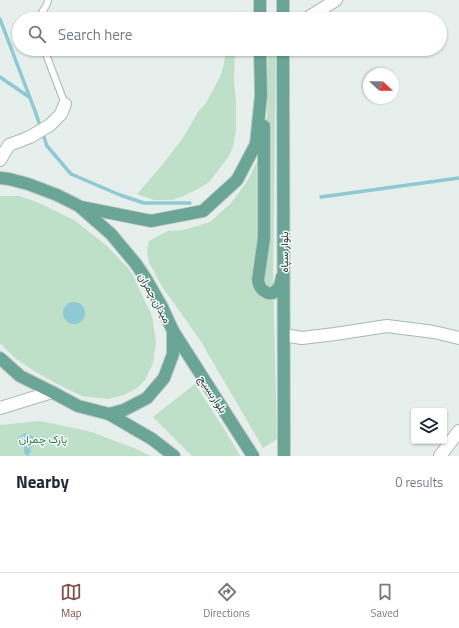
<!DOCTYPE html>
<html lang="en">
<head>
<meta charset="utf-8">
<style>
  :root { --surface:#fff; --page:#f6f6f7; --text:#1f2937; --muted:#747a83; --line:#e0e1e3; --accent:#7f5249 }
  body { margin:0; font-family:"Titillium Web",Vazirmatn,sans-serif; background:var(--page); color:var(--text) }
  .controls { position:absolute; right:12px; bottom:12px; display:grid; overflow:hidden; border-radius:4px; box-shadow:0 1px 3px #0004 }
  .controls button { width:36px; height:36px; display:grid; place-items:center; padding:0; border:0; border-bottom:1px solid var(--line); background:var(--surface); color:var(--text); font:20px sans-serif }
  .compass { position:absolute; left:363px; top:68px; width:36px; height:36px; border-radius:50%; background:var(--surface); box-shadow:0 1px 3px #0004; rotate:112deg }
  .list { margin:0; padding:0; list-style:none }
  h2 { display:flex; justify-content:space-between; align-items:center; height:52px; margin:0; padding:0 16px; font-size:17px }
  h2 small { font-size:13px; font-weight:400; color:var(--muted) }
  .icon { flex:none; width:22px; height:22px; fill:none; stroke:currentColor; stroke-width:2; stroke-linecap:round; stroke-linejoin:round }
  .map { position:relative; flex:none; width:459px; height:456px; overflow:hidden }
  .search { position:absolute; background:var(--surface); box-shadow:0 1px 3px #0004; left:12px; right:12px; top:12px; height:44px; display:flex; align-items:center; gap:10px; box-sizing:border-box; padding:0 14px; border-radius:22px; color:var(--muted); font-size:15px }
  .sheet { height:116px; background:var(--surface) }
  nav { display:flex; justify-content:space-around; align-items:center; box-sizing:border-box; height:56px; border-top:1px solid var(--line); background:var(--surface); font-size:11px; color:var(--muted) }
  nav a { display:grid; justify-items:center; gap:2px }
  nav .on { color:var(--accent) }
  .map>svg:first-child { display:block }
  .green { fill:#bfe0c8 }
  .water { fill:#8ec9d4 }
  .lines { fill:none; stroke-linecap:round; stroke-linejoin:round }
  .stream { stroke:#8ec9d4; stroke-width:3.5 }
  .lane-casing { stroke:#a8b8b2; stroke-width:8 }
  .street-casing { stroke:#a8b8b2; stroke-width:14 }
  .secondary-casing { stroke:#a4bbb3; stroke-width:14 }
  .primary-casing { stroke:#c2cac8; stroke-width:14 }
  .lane { stroke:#fff; stroke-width:6 }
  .street { stroke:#fff; stroke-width:12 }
  .secondary { stroke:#fff; stroke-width:12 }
  .primary { stroke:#6aa596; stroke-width:12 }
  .labels { text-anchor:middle; stroke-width:3; stroke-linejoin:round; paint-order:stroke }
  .street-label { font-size:11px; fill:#24423a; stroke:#f7fbf9 }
  .park-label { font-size:11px; fill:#2d7a4b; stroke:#f7fbf9 }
</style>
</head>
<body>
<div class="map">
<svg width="459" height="456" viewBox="0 0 459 456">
  <rect width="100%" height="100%" fill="#e6efeb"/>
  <g class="green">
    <polygon points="226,49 235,49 234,82 236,101 236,130 233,147 229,156 209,182 198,189 181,197 172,200 154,200 137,194 163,164 183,138 198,112 206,103 220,77 224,64"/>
    <polygon points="268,49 276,49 273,275 277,439 263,448 200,340 161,285 149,262 147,250 149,241 158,236 168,231 184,230 210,222 231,203 248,180 262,151 267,118"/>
    <polygon points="0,196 19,196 37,202 74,220 107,246 129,269 134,277 137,285 152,316 153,321 156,343 153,363 145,380 137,388 124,395 108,399 82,396 59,385 34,371 15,358 0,343"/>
    <polygon points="195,384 226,432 240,456 192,456 153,417"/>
    <polygon points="40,421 92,432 136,449 151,456 0,456 0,425"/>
  </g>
  <g class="water">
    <circle cx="74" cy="313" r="11"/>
    <path d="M26 433 34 437 32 447 30 448 31 453H29V456H27L26 454H24V447C20 446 19 441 18 437Z"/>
  </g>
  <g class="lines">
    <g class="stream">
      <polyline points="0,19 35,111 47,146 71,174 120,195 144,203 190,203"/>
      <polyline points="0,77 29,97"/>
      <polyline points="321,197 459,178"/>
    </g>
    <defs>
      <g id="lane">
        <polyline points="38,19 47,4 48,0"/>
        <polyline points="44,49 65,104"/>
      </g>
      <g id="street">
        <polyline points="306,19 336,0"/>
        <polyline points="0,160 9,145 30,137 50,125 61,114 65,104"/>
        <polyline points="284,335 302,338 335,334 387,326 434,332 459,338"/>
        <polyline points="440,456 459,431"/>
      </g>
      <polyline id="secondary" points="0,408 52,392"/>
      <g id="primary">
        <polyline points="260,0 260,19"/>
        <polyline points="283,0 283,19"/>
        <polyline points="283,49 284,456"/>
        <path d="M264 126V238L258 280C259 292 273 299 279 287 281 284 281 280 282 277"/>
        <polyline points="0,178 9,179 28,184 57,195 79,206 111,234 136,264 146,279 162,307 173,331 173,354 164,378 147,398 124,410 109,414 78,406 52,392 20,376 0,358"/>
        <polyline points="81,207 151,221 203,211 237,180 256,144 261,95 260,49"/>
        <polyline points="173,331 253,456"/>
        <polyline points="109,414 152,439 174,456"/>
      </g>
    </defs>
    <use href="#lane" class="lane-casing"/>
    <use href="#street" class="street-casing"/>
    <use href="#secondary" class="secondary-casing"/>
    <use href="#primary" class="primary-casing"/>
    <use href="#lane" class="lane"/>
    <use href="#street" class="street"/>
    <use href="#secondary" class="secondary"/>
    <use href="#primary" class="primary"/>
  </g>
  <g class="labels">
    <g class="street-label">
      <text transform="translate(284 252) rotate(-90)" y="4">بلوار سپاه</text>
      <text transform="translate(155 298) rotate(61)" y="4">میدان چمران</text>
      <text transform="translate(213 394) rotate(57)" y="4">بلواربسیج</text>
    </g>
    <g class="park-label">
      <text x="43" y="443">پارک چمران</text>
    </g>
  </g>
</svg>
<div class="controls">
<button><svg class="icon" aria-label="layers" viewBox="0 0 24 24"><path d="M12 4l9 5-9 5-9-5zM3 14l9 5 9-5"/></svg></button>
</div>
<svg class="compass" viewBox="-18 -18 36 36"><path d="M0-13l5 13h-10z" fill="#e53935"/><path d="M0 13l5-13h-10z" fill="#747a83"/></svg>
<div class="search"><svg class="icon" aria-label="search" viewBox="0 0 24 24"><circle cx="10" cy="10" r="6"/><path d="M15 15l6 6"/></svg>Search here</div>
</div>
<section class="sheet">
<h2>Nearby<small>0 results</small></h2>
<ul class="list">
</ul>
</section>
<nav>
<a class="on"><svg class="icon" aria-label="map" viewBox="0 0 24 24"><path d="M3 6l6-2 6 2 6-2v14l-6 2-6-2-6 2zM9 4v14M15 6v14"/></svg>Map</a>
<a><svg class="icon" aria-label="directions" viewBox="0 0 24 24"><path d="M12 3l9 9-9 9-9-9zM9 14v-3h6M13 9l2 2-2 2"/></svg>Directions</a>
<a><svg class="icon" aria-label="saved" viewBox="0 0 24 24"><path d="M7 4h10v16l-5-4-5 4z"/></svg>Saved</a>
</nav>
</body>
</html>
